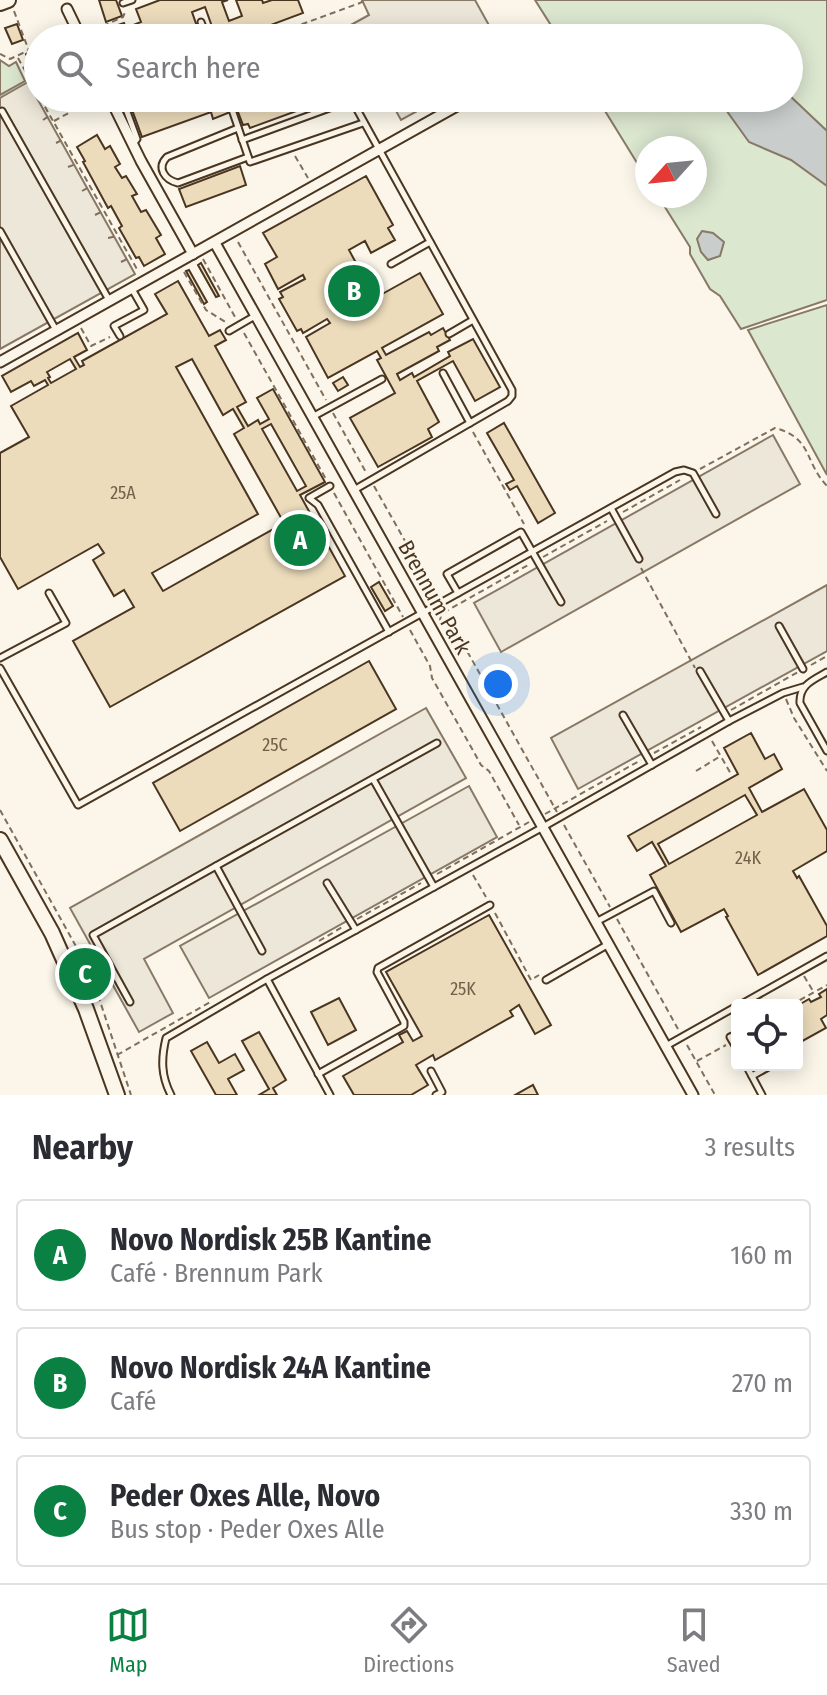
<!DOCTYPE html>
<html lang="en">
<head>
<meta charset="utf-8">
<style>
  :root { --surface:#fff; --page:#f2f2f3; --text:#2b2b33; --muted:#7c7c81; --line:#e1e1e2; --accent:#0b8043 }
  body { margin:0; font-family:"Fira Sans Condensed",sans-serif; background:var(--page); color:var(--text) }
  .controls { position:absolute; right:24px; bottom:24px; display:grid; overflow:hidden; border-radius:8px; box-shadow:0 4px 20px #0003 }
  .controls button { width:72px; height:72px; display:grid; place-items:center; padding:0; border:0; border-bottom:2px solid var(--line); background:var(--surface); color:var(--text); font:40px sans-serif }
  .compass { position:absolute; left:635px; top:136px; width:72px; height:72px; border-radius:50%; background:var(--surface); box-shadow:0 4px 20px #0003; rotate:243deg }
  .you { position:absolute; left:498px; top:684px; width:28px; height:28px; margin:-20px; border:6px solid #fff; border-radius:50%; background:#1a73e8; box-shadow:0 0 0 12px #1a73e833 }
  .badge { display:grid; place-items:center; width:52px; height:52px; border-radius:50%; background:var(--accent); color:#fff; font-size:26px; font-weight:700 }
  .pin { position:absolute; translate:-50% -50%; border:4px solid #fff; box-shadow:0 2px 8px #0006 }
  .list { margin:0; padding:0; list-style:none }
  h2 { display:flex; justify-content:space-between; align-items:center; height:104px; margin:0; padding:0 32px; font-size:34px }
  h2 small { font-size:26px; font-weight:400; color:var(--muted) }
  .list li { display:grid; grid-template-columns:52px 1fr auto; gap:24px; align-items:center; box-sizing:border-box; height:112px; margin:0 16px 16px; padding:0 16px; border:2px solid var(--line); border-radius:8px }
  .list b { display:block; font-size:30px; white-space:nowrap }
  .list p { margin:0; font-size:26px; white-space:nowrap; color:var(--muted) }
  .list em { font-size:26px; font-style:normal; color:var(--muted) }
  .icon { flex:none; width:44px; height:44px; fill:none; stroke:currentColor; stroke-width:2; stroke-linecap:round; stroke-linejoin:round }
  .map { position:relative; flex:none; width:827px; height:1095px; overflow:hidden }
  .search { position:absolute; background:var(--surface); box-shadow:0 4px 20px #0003; left:24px; right:24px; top:24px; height:88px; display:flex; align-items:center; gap:20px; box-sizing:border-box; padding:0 28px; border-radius:44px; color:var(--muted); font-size:30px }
  .sheet { height:488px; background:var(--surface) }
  nav { display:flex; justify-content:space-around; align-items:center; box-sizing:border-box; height:112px; border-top:2px solid var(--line); background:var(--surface); font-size:22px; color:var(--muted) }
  nav a { display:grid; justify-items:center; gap:4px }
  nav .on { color:var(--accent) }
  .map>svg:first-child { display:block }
  .green { fill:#dce7d0; stroke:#887966; stroke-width:2 }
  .parking { fill:#ede7d9; stroke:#887966; stroke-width:2 }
  .water { fill:#c9cecd; stroke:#887966; stroke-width:2 }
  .building { fill:#ecdcbc; stroke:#4a3520; stroke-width:2; fill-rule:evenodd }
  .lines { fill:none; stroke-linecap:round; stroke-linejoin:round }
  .lane-casing { stroke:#4a3520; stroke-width:9 }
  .street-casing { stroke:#4a3520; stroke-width:13 }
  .secondary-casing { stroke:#4a3520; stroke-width:18 }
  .path { stroke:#7f6f5c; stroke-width:2; stroke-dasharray:6 4; stroke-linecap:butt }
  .lane { stroke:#fbf6e9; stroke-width:5 }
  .street { stroke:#fbf6e9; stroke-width:9 }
  .secondary { stroke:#fbf6e9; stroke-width:14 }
  .labels { text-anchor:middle; stroke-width:6; stroke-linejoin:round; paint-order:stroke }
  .number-label { font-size:18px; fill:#725f47 }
  .street-label { font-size:22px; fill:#4a3520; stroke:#fbf6e9 }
</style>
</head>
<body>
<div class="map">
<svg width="827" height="1095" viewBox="0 0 827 1095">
  <rect width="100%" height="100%" fill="#fbf6e9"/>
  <g class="green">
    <polygon points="535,0 827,0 827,300 741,329 720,296 710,289 690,254 690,247 658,196 695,196 695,148 647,148 647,179 597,98 789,98 789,38 559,38"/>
    <polygon points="0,60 9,66 16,62 25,81 0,95"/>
    <polygon points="827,305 827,475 748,330"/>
  </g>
  <g class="parking">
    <polygon points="362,0 475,0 496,38 356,38 349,26 369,15"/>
    <polygon points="28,82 135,274 0,349 0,98"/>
    <polygon points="389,98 441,98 401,120"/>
    <polygon points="773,435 800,484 501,652 474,603"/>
    <polygon points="827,585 827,651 578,789 551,738"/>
    <polygon points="426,708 466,778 144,959 173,1013 139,1032 70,908"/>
    <polygon points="469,786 497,837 209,998 180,946"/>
  </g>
  <g class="water">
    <polygon points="789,95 827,131 827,186 791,160 749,142 721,103 714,98 789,98"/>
    <polygon points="702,231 713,233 724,242 720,256 708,260 701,252 697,239"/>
  </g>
  <g class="building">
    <polygon points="99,0 116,0 122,16 106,22"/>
    <polygon points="160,0 228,0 222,2 229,21 242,16 236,0 262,0 263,3 272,0 298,0 303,13 236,38 211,38 215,35 205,7 192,12 201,38 107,38 106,37 111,35 109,28 124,23 126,28 141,22 136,9"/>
    <polygon points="17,24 23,40 12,44 5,28"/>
    <polygon points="37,47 38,67 34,70 26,54"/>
    <polygon points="115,98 223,98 228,113 213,119 211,112 142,137 131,107 120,111"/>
    <polygon points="247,98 332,98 250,128 248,124 243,125 235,104 247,100"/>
    <polygon points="97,135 105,149 110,146 120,164 115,167 122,178 126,176 137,194 132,196 141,212 146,210 161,235 156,238 165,254 144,266 139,257 136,258 119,228 122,226 111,206 108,208 83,162 85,161 77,147"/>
    <polygon points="240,166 246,185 186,207 179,189"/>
    <polygon points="366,176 393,225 388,228 395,240 371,253 365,241 349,250 375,298 420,273 443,314 382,348 386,355 429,332 431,335 443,328 450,340 437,347 439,351 397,374 400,380 412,373 414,377 450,356 448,352 473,339 500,387 475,401 453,361 417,381 439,422 428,429 432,437 378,467 350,418 395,393 377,360 381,358 377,351 328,378 306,337 330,323 327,319 303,333 301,329 297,331 279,299 283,297 280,292 305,279 303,275 278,289 265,264 277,257 263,233"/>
    <polygon points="201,263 219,296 216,297 198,265"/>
    <polygon points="189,270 207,302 204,304 186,271"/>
    <path d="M178 281 209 336 220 330 226 340 215 346 246 402 237 407 248 426 258 420 260 424 269 419 257 398 273 389 325 482 300 495 345 576 110 707 73 641 134 607 124 590 114 596 93 560 104 553 98 544 18 589 0 557V453L29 437 11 406 48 385 45 380 34 386 31 381 11 392 2 376 78 333 87 350 74 357 80 367 84 365 82 361 167 314 155 294ZM70 359 76 369 51 383 48 378 50 377 47 372ZM192 359 223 415 233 409 244 428 234 434 284 523 163 591 152 573 258 514 176 367ZM271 424 306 486 297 491 262 429Z"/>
    <polygon points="343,377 348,385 338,391 333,383"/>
    <polygon points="504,423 555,513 538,523 517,486 510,490 506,484 514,480 487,433"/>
    <polygon points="379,582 393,606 385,611 371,587"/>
    <polygon points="369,661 396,709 180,831 153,783"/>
    <path d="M751 733 765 759 774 754 782 769 749 788 762 812 804 789 827 830V851L793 871 797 878 799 876 827 926V936L758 975 726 917 728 916 724 909 681 932 650 875 666 866 652 842 637 851 628 836 738 774 724 748ZM745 795 757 815 669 864 658 844Z"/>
    <polygon points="489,915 551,1025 535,1034 519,1005 510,1011 513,1016 435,1060 433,1055 416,1065 428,1085 411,1095 354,1095 343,1076 403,1042 399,1035 407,1031 413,1041 422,1036 386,972"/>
    <polygon points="827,989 827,1015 821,1019 826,1028 797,1044 797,1006 809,999 811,1002 821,997 819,994"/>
    <polygon points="339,998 356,1030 328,1045 311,1012"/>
    <polygon points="259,1032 286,1080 273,1088 277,1095 259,1095 269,1089 242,1041"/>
    <polygon points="207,1042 219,1063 235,1054 244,1070 228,1079 237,1095 216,1095 191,1051"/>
    <polygon points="533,1085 538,1095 515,1095"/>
  </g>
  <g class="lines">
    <defs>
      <g id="lane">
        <polyline points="123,3 132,0"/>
        <polyline points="201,22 207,38"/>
        <polyline points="77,29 95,31 99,38"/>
        <polyline points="228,98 250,162 363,123"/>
        <polyline points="126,109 137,139 133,144"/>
        <polyline points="2,111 109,300"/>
        <path d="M238 128 167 157C156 168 165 180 178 183L248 157"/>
        <polyline points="242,140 346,102 351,102 354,104 512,390 512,396 508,401 354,490"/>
        <polyline points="0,231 56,330"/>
        <polyline points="391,264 430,242"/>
        <polyline points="229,331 255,316"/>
        <polyline points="449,334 473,320"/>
        <polyline points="120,336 114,326 144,310 132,289"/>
        <polyline points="443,373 470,423"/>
        <polyline points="314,416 382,379"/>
        <polyline points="330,486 309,498 318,505 389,632"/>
        <polyline points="611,508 639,559"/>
        <polyline points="458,593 447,574 521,532 561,602"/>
        <polyline points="779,626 803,669"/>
        <polyline points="0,658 66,623 49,593"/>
        <polyline points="0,668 78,805 675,472 684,470 693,473 716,514"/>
        <polyline points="700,671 729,721"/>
        <path d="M827 672C813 680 799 685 800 703L827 751"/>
        <polyline points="623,715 652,765"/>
        <polyline points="373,779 434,887"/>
        <polyline points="216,866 437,743"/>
        <polyline points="327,883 356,930"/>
        <polyline points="596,922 654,891 671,923"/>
        <polyline points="546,980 607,945"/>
        <polyline points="130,1002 93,935 216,866 262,951"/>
        <polyline points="740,1005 827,956"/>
        <polyline points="737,1034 730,1037 737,1049"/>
        <polyline points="666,1046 737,1006"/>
        <polyline points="746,1065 762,1095"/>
        <polyline points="431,1071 442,1092 436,1095"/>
        <polyline points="318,1074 404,1026 404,1022 377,972 378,968 490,905"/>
        <polyline points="752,1076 772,1065"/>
        <path d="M171 1095C161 1076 161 1059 166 1038L267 979"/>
        <polyline points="330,1095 267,979 543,827 729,721 783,693 803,687"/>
      </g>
      <g id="street">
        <polyline points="67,9 81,38"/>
        <polyline points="110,98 141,161 193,254"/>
        <polyline points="215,243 693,1095"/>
        <polyline points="0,362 471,98"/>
      </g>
      <g id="secondary">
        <polyline points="0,3 8,0"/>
        <polyline points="0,840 52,933 86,1009 117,1095"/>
      </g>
    </defs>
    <use href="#lane" class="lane-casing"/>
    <use href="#street" class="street-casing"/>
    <use href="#secondary" class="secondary-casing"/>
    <g class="path">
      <polyline points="14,11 29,51"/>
      <polyline points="103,26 123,17 126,10"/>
      <polyline points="52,38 65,31"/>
      <polyline points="264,38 360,3 365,0"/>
      <polyline points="0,54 10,59 38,46"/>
      <polyline points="18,58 38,94"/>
      <polyline points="40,98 138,271"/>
      <polyline points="43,120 49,116"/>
      <polyline points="54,121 96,98"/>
      <polyline points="56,143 62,140"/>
      <polyline points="295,156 308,178"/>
      <polyline points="68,167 76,164"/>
      <polyline points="82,191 89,187"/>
      <polyline points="95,215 103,211"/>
      <polyline points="108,238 117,236"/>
      <polyline points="238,242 326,400"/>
      <polyline points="203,259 235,317"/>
      <polyline points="121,262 129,258"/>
      <polyline points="184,272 206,310 227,323"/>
      <polyline points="81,328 91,346 110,337"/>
      <polyline points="244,333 327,481"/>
      <polyline points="333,413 367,474"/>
      <polyline points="473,432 524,524"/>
      <path d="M700 469 775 428C813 438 804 462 827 486"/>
      <polyline points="374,486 436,596"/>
      <polyline points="334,493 403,617"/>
      <polyline points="623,512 680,480"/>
      <polyline points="543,557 607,521"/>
      <polyline points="641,568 695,668"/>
      <polyline points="443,608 557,812"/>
      <polyline points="440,621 441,614 530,564"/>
      <polyline points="410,630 430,666 432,678 475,754 481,765 489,771 519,825"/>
      <polyline points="811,665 827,656"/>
      <polyline points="786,699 794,718 827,771"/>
      <polyline points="731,710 798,672"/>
      <polyline points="712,741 731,774"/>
      <polyline points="654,753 701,727"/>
      <polyline points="696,771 719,757"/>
      <polyline points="0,810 83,959 95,986 131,1095"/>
      <polyline points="545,814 641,760"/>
      <polyline points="564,825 610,907"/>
      <polyline points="437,874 529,822"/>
      <polyline points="473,875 486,897"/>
      <polyline points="495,913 531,980 539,975"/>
      <polyline points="357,919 421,883"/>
      <polyline points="617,919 678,1029"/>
      <polyline points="319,941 344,926"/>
      <polyline points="804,976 813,991"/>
      <polyline points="791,1005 827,985"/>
      <polyline points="687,1045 715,1095"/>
      <polyline points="117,1055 212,1001"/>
      <polyline points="697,1061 726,1045"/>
    </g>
    <use href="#lane" class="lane"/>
    <use href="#street" class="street"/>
    <use href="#secondary" class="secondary"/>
  </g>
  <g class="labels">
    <g class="number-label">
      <text x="123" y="499">25A</text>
      <text x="275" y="751">25C</text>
      <text x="748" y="864">24K</text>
      <text x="463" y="995">25K</text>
    </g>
    <g class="street-label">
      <text transform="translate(435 597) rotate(61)" y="8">Brennum Park</text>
    </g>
  </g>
</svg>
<div class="controls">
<button><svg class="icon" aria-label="locate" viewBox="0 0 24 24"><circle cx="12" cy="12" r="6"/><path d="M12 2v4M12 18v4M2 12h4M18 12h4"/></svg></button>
</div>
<svg class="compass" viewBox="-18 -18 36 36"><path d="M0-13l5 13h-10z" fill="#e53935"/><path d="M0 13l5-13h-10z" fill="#7c7c81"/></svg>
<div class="you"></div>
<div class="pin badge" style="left:300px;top:540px">A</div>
<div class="pin badge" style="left:354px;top:291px">B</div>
<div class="pin badge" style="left:85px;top:974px">C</div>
<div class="search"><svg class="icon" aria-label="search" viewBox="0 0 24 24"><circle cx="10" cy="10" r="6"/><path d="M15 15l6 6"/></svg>Search here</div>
</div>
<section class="sheet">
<h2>Nearby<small>3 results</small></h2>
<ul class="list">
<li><span class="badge">A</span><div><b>Novo Nordisk 25B Kantine</b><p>Café · Brennum Park</p></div><em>160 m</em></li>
<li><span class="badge">B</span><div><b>Novo Nordisk 24A Kantine</b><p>Café</p></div><em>270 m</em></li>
<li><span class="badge">C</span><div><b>Peder Oxes Alle, Novo</b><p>Bus stop · Peder Oxes Alle</p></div><em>330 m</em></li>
</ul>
</section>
<nav>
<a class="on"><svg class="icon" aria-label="map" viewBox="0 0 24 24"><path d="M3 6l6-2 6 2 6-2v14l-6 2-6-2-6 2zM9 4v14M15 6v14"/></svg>Map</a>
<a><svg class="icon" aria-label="directions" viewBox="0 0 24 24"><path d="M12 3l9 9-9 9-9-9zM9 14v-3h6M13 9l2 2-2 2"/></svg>Directions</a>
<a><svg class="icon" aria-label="saved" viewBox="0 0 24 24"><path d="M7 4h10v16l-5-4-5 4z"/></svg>Saved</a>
</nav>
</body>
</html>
